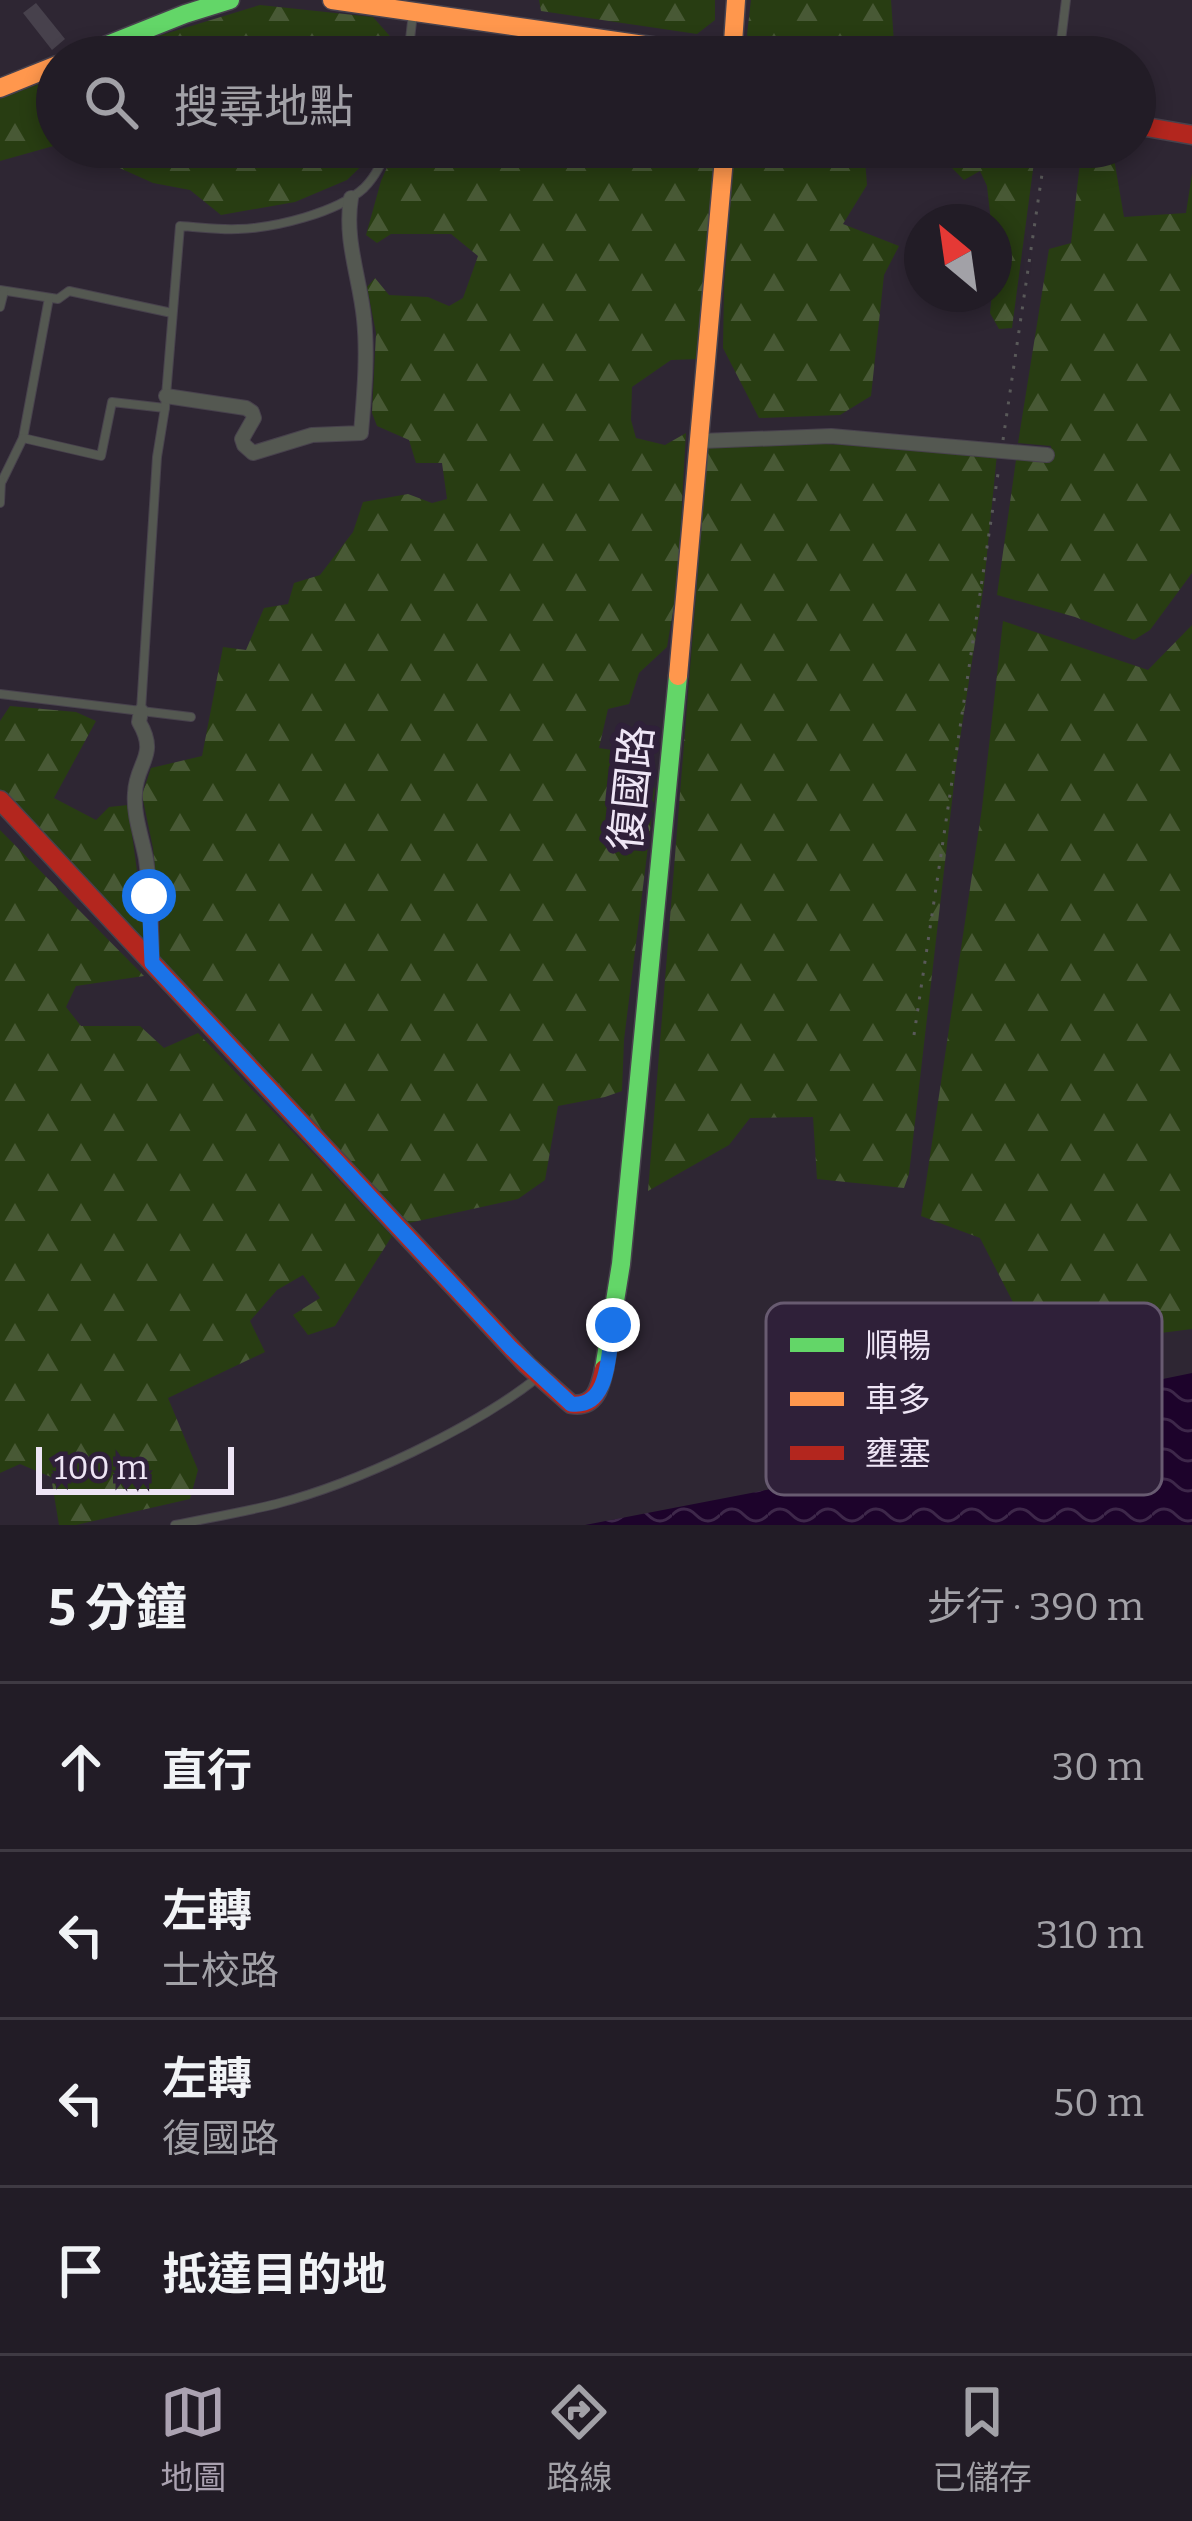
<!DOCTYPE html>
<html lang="zh-TW">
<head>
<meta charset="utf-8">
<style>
  :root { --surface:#221c26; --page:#2a252e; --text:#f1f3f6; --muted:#a2a1a7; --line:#3f3a43; --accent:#aba2b1 }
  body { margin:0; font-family:Bitter,"Noto Sans TC",serif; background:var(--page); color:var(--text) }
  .compass { position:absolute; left:904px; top:204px; width:108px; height:108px; border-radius:50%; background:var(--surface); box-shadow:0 6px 18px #0003; rotate:331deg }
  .scale { position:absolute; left:36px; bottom:30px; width:198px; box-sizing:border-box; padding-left:12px; border:6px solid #eee5f5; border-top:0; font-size:33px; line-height:42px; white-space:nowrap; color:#eee5f5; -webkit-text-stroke:9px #2f2039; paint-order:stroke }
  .stop { position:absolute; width:36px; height:36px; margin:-27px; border:9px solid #1a73e8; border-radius:50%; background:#fff }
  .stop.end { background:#1a73e8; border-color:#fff; box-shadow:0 3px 12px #0008 }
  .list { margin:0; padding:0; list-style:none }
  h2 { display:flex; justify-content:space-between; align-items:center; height:156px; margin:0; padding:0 48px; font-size:51px }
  h2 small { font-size:39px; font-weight:400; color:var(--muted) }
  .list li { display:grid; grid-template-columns:78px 1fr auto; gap:36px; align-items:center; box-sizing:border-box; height:168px; padding:0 48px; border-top:3px solid var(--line) }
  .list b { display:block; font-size:45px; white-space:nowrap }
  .list p { margin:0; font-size:39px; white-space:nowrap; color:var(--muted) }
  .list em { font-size:39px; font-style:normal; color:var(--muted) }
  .icon { flex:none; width:66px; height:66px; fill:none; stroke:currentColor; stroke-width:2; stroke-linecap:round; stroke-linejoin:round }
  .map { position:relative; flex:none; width:1192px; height:1525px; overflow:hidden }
  .search { position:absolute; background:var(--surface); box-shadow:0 6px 18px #0003; left:36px; right:36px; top:36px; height:132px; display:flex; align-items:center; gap:30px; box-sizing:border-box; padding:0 42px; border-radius:66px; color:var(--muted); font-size:45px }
  .sheet { height:828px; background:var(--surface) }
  nav { display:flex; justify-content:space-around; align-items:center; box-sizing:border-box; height:168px; border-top:3px solid var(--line); background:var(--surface); font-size:33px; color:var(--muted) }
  nav a { display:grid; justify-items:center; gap:6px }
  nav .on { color:var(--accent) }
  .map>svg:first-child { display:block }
  .forest { fill:url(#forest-firs) }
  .water { fill:url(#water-waves) }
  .building { fill:#47414c }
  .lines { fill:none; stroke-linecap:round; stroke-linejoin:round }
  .lane-casing { stroke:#48424d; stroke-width:10 }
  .street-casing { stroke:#48424d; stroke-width:16 }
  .fast-casing { stroke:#48424d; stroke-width:21 }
  .slow-casing { stroke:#48424d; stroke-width:21 }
  .jam-casing { stroke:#48424d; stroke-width:21 }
  .path { stroke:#595959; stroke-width:3; stroke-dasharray:3 9; stroke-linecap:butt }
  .lane { stroke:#545851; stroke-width:8 }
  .street { stroke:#545851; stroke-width:14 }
  .fast { stroke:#63d668; stroke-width:18 }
  .slow { stroke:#ff974d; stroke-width:18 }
  .jam { stroke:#b3261e; stroke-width:18 }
  .route { stroke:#1a73e8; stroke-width:15 }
  .labels { text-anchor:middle; stroke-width:12; stroke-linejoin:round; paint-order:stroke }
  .street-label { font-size:42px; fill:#eee5f5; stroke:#2f2039 }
  .key { fill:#2f2039; stroke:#685b71; stroke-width:3 }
  .key-label { font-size:33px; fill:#eee5f5 }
</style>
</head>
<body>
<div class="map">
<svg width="1192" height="1525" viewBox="0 0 1192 1525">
  <defs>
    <pattern id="forest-firs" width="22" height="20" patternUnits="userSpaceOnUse" patternTransform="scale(3)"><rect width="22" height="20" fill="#283d12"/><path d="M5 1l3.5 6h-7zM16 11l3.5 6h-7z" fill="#485935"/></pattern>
    <pattern id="water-waves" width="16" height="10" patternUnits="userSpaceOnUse" patternTransform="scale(3)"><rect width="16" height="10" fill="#1d032b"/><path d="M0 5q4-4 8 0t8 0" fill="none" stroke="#3e284a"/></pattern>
  </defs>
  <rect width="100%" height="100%" fill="#2e2633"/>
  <g class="forest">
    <polygon points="539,0 715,0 715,20 697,34 541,11"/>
    <polygon points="751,0 891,0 895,57 822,57 753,46 747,35"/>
    <polygon points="260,5 373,17 396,43 394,57 106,57 155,37"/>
    <polygon points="57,77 57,145 0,161 0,99"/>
    <polygon points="73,147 381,147 347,180 295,202 221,215 190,190 153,183"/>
    <polygon points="396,147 715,147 699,359 671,360 632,387 631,420 636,438 665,445 686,433 677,588 667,647 639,673 629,704 608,709 599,748 643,755 655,790 624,1040 622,1091 605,1097 558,1106 545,1180 518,1199 409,1223 159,956 160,918 153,848 142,795 151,768 202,756 223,647 246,650 264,608 288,604 294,583 320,575 353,532 363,502 408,494 432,503 447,499 442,463 416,463 409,440 377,426 372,413 376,333 367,287 375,278 389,295 428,297 449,306 463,298 478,256 451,234 391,234 377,243 366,235 381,181"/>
    <polygon points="735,147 864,147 867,185 843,224 899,246 884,275 871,396 840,415 759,418 723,348 724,286"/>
    <polygon points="931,147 1036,147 1012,328 999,329 990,313 995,264 994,222 991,222 987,186 980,171 964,180"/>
    <polygon points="1071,147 1112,147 1124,217 1186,213 1192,174 1192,573 1150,630 1134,640 1075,617 997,595 1016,460 1051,457 1051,446 1018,443 1049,249 1071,243 1080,162"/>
    <polygon points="789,442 997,454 984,584 957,758 909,1174 904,1188 817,1179 813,1117 750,1118 729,1145 648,1191 708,446"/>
    <polygon points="1003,621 1148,670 1192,625 1192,1329 1005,1353 1016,1308 980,1238 921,1216 982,808"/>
    <polygon points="10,706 76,712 96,721 54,798 96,820 109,807 128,805 146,937 140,938 0,791 0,721"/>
    <polygon points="0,830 144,976 76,986 66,1007 81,1026 140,1026 164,1048 198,1033 392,1236 335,1326 308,1335 293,1315 320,1298 303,1275 277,1290 250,1321 265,1352 168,1398 198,1470 190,1499 76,1525 59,1525 51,1477 20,1464 0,1473"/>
  </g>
  <polygon class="water" points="1192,1373 1192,1525 585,1525 942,1456 1153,1381"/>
  <polygon class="building" points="36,3 65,39 52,50 23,13"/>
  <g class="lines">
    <defs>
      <g id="lane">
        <polyline points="408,57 413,13"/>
        <polyline points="1059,57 1066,0"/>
        <polyline points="0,290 58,299 69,291 172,313"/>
        <polyline points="0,307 4,291"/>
        <polyline points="23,438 49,298"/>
        <polyline points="2,481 23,438 101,456 112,402 165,408"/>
        <polyline points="0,503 1,481"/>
        <polyline points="0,694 191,717"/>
        <path d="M141 710 157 457 165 408 180 226C199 227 219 230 238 229 274 228 337 213 364 188 376 176 382 162 388 147"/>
        <path d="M175 1525C209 1518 243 1512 276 1504 357 1483 472 1429 537 1378"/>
      </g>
      <g id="street">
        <path d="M166 396 246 408 252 412 254 418 242 439 244 445 253 453 312 435 361 433C364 396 368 356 364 319 360 278 344 240 351 198"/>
        <polyline points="701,441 831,436 1047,455"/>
        <path d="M141 711 139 722C159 756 136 762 135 793 133 814 142 838 146 859 151 893 151 929 152 963"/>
      </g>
      <g id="fast">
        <polyline points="77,57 185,14 230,0"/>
        <polyline points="604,1369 621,1264 678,676"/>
      </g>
      <g id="slow">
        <polyline points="332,0 728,57"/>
        <polyline points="732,57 736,0"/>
        <polyline points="0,88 57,65"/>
        <polyline points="678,676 725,147"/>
      </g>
      <g id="jam">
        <polyline points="1135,125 1192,135"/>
        <path d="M0 800 527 1365 571 1404C595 1408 600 1388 604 1369"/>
      </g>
    </defs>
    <use href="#lane" class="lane-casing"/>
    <use href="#street" class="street-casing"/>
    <use href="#fast" class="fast-casing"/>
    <use href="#slow" class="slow-casing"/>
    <use href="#jam" class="jam-casing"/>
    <g class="path">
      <polyline points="1003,440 1046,147"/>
      <polyline points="914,1035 999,467"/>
    </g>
    <use href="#lane" class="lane"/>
    <use href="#street" class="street"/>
    <use href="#fast" class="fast"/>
    <use href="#slow" class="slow"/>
    <use href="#jam" class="jam"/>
  </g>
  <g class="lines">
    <path class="route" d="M149 896 152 963 511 1348 571 1404C610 1409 608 1353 613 1325"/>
  </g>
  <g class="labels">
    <g class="street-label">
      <text transform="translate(631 788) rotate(-84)" y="15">復國路</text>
    </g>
  </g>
  <rect x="766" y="1303" width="396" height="192" rx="18" class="key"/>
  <rect x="790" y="1338" width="54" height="14" fill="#63d668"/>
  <rect x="790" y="1392" width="54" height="14" fill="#ff974d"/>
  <rect x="790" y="1446" width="54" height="14" fill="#b3261e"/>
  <g class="key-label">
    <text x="865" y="1357">順暢</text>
    <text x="865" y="1411">車多</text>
    <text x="865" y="1465">壅塞</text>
  </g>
</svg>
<svg class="compass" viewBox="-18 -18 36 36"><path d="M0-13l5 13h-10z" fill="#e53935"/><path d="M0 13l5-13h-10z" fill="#a2a1a7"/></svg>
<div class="scale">100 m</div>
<div class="stop" style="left:149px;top:896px"></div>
<div class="stop end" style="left:613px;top:1325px"></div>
<div class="search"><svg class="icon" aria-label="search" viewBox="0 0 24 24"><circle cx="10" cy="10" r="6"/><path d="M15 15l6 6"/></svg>搜尋地點</div>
</div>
<section class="sheet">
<h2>5 分鐘<small>步行 · 390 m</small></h2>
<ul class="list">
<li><svg class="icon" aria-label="ahead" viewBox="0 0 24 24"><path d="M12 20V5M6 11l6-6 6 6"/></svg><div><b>直行</b></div><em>30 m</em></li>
<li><svg class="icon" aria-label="left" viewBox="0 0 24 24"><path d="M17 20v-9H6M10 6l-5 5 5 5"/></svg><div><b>左轉</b><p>士校路</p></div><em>310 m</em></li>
<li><svg class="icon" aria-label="left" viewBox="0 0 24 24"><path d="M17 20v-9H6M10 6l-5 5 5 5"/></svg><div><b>左轉</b><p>復國路</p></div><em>50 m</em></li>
<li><svg class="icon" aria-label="arrive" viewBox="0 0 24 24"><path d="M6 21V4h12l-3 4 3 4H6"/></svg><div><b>抵達目的地</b></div></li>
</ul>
</section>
<nav>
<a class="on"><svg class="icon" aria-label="map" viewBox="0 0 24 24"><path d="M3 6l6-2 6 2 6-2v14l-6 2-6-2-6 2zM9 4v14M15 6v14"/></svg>地圖</a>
<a><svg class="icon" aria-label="directions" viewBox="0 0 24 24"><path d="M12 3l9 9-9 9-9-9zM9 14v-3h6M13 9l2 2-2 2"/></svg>路線</a>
<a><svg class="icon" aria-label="saved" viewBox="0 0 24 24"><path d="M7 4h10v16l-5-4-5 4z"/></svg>已儲存</a>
</nav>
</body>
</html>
